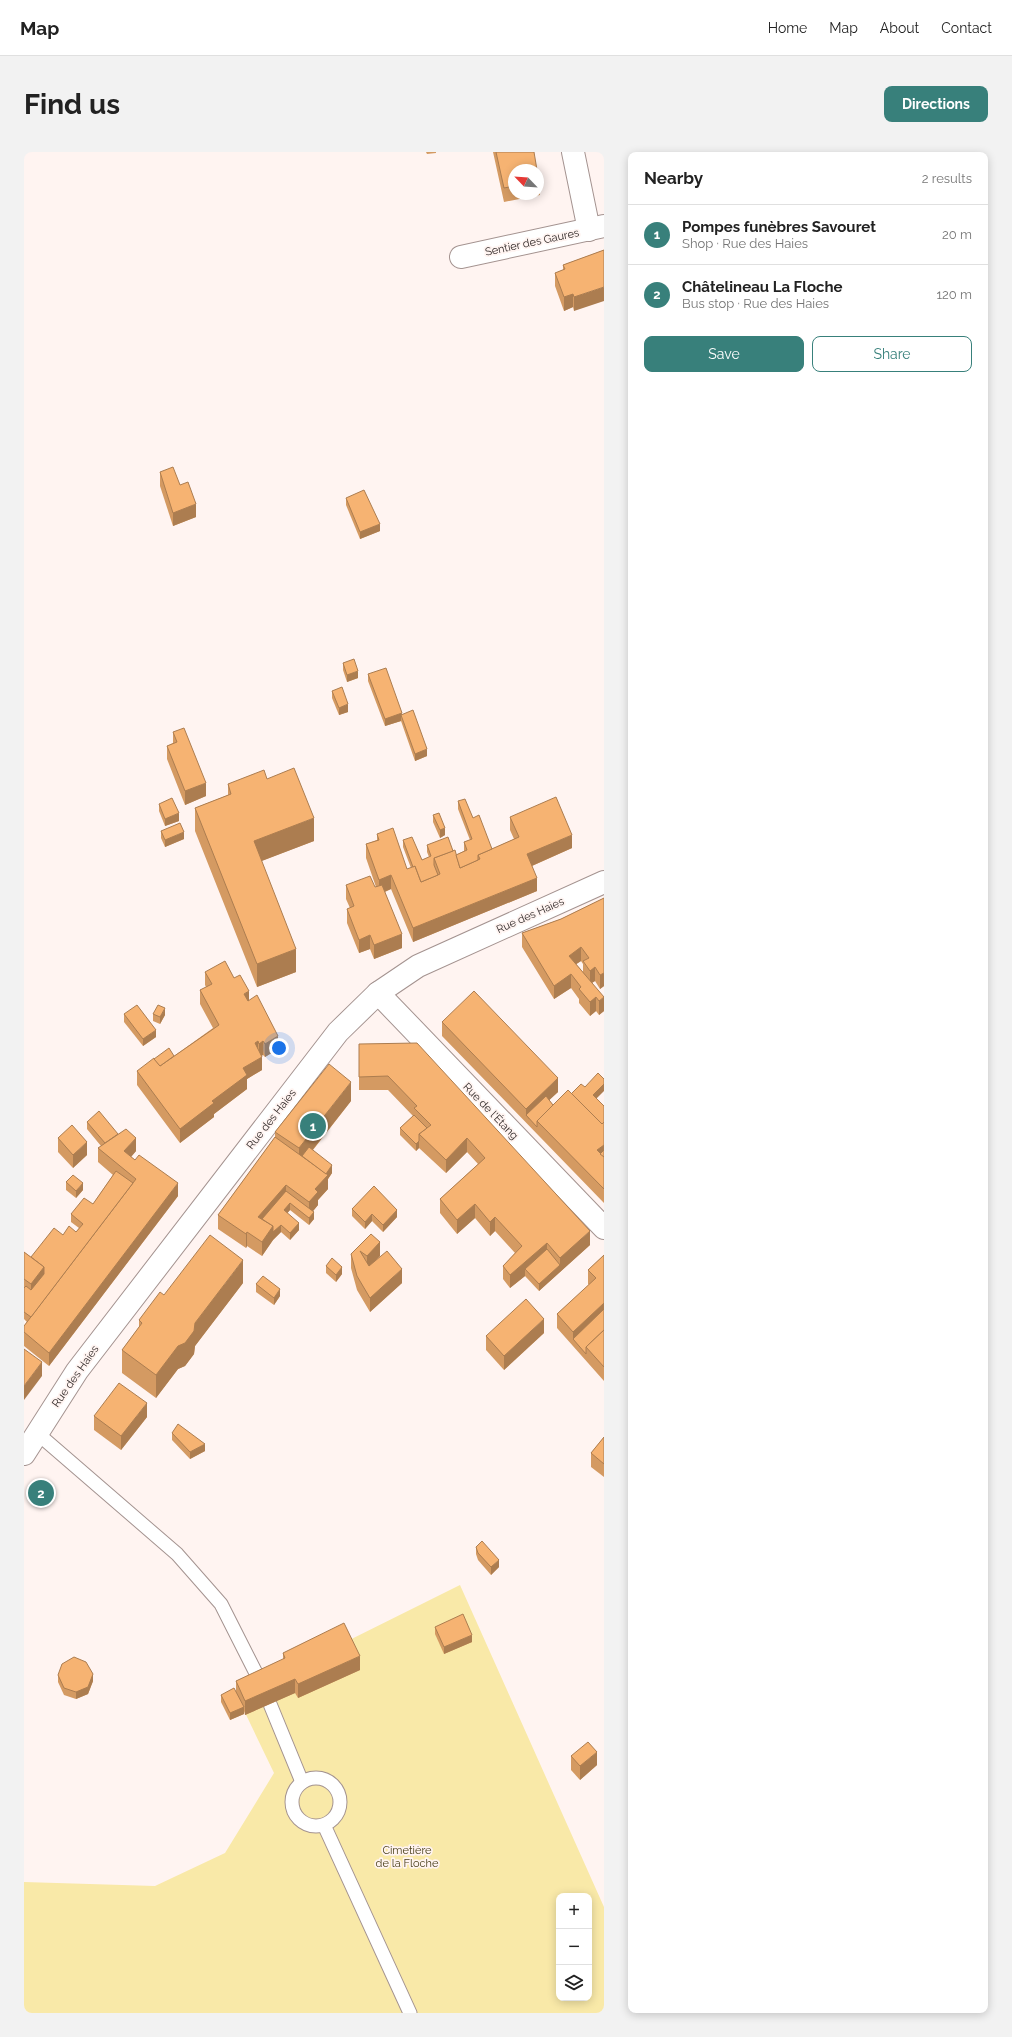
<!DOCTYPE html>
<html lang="en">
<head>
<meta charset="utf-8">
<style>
  :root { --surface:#fff; --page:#f2f2f2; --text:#222; --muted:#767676; --line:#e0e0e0; --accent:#38807b }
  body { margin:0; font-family:Raleway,sans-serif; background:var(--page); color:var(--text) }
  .controls { position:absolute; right:12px; bottom:12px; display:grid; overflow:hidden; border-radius:8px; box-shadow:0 2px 10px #0003 }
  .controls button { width:36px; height:36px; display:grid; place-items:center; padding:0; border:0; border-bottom:1px solid var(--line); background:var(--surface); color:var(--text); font:20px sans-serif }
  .compass { position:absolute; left:484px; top:12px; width:36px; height:36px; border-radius:50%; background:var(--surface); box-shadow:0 2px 10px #0003; rotate:295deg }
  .you { position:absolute; left:255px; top:896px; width:14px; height:14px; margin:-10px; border:3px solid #fff; border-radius:50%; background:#1a73e8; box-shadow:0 0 0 6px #1a73e833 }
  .badge { display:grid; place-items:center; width:26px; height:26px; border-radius:50%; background:var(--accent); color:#fff; font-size:13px; font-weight:700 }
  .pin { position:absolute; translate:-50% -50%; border:2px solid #fff; box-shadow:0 1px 4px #0006 }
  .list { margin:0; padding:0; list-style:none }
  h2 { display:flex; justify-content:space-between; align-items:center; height:52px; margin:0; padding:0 16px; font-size:17px }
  h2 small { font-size:13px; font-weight:400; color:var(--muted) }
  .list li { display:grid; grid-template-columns:26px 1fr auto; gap:12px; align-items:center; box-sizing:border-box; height:60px; padding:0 16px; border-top:1px solid var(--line) }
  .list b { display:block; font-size:15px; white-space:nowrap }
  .list p { margin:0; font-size:13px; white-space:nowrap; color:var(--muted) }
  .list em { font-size:13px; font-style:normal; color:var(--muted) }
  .actions { display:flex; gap:8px; padding:12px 16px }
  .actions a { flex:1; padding:9px 0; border:1px solid var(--accent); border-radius:8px; text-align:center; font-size:14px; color:var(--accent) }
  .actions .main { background:var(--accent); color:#fff }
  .icon { flex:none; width:22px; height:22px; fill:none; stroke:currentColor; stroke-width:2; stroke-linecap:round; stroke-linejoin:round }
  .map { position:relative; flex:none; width:580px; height:1861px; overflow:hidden; border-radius:8px }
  header { display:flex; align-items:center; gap:24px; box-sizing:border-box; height:56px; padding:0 20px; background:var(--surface); border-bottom:1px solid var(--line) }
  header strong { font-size:19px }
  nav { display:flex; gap:22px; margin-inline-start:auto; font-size:14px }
  .intro { display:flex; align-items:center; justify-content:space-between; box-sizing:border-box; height:96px; padding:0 24px }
  h1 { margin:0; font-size:28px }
  .button { padding:10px 18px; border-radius:8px; background:var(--accent); color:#fff; font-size:14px; font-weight:700 }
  main { display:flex; gap:24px; padding:0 24px }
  aside { flex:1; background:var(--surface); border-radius:8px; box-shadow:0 2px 10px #0003 }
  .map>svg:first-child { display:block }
  .green { fill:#f9e9a8; fill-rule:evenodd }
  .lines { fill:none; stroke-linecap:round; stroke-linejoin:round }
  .lane-casing { stroke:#a49390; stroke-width:15 }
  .street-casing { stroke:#a49390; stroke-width:24 }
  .secondary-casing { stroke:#a49390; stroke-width:24 }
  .lane { stroke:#fff; stroke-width:13 }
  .street { stroke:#fff; stroke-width:22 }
  .secondary { stroke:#fff; stroke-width:22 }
  .wall { fill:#d49a62; fill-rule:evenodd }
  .shaded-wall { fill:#ac7d50 }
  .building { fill:#f6b372; stroke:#ac7d50 }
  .labels { text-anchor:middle; stroke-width:3.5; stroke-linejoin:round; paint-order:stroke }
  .street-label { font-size:11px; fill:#322b2a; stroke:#fff4f1 }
  .park-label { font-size:11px; fill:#483e18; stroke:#fff4f1 }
</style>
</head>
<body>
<header>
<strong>Map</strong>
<nav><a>Home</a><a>Map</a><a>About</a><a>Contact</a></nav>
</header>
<div class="intro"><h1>Find us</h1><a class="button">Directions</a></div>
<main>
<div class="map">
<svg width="580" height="1861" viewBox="0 0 580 1861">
  <rect width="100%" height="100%" fill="#fff4f1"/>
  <path class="green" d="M436 1433 580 1755V1861H0V1730L131 1734 201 1701 250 1621 213 1544ZM535 1744H565V1846H535Z"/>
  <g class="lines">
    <defs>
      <g id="lane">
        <polyline points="13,1281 153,1402 197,1452 237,1531"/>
        <polyline points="246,1552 278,1630"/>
        <circle cx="292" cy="1650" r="24"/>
        <polyline points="300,1673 386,1861"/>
      </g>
      <g id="street">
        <polyline points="549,0 565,78"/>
        <polyline points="437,105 580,74"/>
        <polyline points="354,841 580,1076"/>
      </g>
      <polyline id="secondary" points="0,1302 53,1219 314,880 354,841 394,814 580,730"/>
    </defs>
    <use href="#lane" class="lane-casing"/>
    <use href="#street" class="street-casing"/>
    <use href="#secondary" class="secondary-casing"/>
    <use href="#lane" class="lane"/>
    <use href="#street" class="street"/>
    <use href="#secondary" class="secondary"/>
  </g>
  <g class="wall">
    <polygon points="402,0 412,0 412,1 403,2"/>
    <polygon points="469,0 510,0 490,18 490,42 514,42 514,21 516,29 516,43 480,50"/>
    <polygon points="580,98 550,159 549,155 540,159 531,134 531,121 539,118 539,113"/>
    <polygon points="136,320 156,333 172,365 149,374 136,334"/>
    <polygon points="322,346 356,379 336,387 322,353"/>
    <polygon points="319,511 334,526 323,530 319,518"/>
    <polygon points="344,522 378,563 403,604 391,609 377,569 361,574 344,529"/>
    <polygon points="308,539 324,560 315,563 308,546"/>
    <polygon points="149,580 182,644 161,653 143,607 143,594 149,591"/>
    <polygon points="243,627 290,689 237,709 272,820 233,835 171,679 171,656 204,643 204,632"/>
    <polygon points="434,649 449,666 468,697 490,687 486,678 486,665 548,696 508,714 513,739 389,790 367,737 361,740 378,796 350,807 346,797 335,801 323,771 323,757 326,756 322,747 322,733 351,735 352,735 342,706 342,692 353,688 353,682 383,717 387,716 379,695 379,688 398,708 405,705 403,700 403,693 429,699 432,703 440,699 440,690 446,688 434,657"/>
    <polygon points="135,652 155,669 141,674 135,659"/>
    <polygon points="409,663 421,683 416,686 409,670"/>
    <polygon points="137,679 160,687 141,695 137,686"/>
    <path d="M580 746V834L576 837 571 829 568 831 580 859 575 863 572 859 566 864 555 851V847L547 836 530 847 498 795V781L537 767ZM557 809 559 812V820L552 812Z"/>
    <polygon points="181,820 210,826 225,848 254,897 241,905 239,903 237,904 238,918 223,927 223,937 190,962 190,965 156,991 113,933 113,919 150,904 189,876 176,852 176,838 182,835 181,833"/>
    <polygon points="100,862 132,885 119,894 100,870"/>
    <polygon points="129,862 141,863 136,872 129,869"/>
    <polygon points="418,870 534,940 525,948 529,953 547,942 573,947 580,954 580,1051 418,884"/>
    <polygon points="335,892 566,1093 515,1139 501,1124 486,1136 479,1127 479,1114 491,1101 471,1079 466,1084 451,1066 433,1082 416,1061 416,1047 454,1012 443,1000 422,1021 395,996 392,999 376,983 376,976 389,964 364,938 335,938"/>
    <polygon points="327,949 289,998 308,1021 304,1027 304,1037 294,1048 294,1053 289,1059 290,1067 285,1073 266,1058 263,1061 275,1078 266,1088 257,1080 249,1088 238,1104 223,1094 222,1096 194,1077 194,1063 251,985 251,980"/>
    <polygon points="63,970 94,982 112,999 107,1005 154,1044 25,1214 0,1194 0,1174 3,1170 0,1167 0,1100 7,1105 39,1083 52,1080 55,1076 47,1070 47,1062 69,1052 89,1023 74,1010 74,996 77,994 63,977"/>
    <polygon points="34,986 63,1003 49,1016 34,1000"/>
    <polygon points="42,1030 59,1038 52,1046 42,1038"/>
    <polygon points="328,1057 373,1065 359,1080 348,1069 341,1077 328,1064"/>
    <polygon points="356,1090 356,1104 351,1109 378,1131 346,1160 333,1138 327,1116 327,1102"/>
    <polygon points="580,1103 580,1229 533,1176 533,1162 565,1133 564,1132 564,1118"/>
    <polygon points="302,1114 318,1122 312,1130 302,1121"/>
    <polygon points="219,1131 171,1194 170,1202 161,1214 154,1217 132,1246 98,1221 98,1198 115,1175 115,1168 140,1143"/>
    <polygon points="232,1132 256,1144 250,1153 232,1140"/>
    <polygon points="520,1181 480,1218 462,1198 462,1184"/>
    <polygon points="70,1264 123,1265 97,1298 70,1278"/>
    <polygon points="148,1281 181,1299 166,1307 148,1288"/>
    <polygon points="580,1285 580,1325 567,1315 567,1301"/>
    <polygon points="452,1395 475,1415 467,1423 454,1408 452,1402"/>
    <polygon points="411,1475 448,1490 420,1502 411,1482"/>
    <polygon points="259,1501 336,1518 274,1546 271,1541 221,1563 220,1559 220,1562 206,1568 197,1550 197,1543 212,1539 212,1529 259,1508"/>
    <polygon points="34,1523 69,1529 64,1542 52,1547 40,1543 34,1530"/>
    <polygon points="547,1604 573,1613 556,1628 547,1618"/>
  </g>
  <g class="shaded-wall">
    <polygon points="580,135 580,149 550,159 550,145"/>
    <polygon points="549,142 549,155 540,159 540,145"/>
    <polygon points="172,352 172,365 149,374 149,361"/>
    <polygon points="356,372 356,379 336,387 336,380"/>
    <polygon points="334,519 334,526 323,530 323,523"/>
    <polygon points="324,552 324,560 315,563 315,556"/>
    <polygon points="378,561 378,564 377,563 377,569 361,574 361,567"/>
    <polygon points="403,597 403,604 391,609 391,602"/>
    <polygon points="182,631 182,644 161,653 161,639"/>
    <polygon points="155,661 155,669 141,674 141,667"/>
    <polygon points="290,666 290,689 230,712 230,689"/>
    <polygon points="421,676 421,683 416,686 416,678"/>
    <polygon points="160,680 160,687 141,695 141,688"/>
    <polygon points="548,683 548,696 503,716 503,702"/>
    <polygon points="367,723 367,737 355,742 355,728"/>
    <polygon points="513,726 513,739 389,790 389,776"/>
    <polygon points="378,782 378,796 350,807 350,793"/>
    <polygon points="346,783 346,797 335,801 335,788"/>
    <polygon points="557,795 557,809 545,817 545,804"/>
    <polygon points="272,797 272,820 233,835 233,812"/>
    <polygon points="571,815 571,829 566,832 566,819"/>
    <polygon points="580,821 580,834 576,837 576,823"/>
    <polygon points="547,822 547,836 530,847 530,834"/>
    <polygon points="225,839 225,853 220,842"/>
    <polygon points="572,845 572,859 566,864 566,850"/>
    <polygon points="580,845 580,859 575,863 575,849"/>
    <polygon points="141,856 141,863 136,872 136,865"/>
    <polygon points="132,878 132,885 119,894 119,887"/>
    <polygon points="254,884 254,897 241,905 241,892"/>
    <polygon points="234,889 234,903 231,891"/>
    <polygon points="239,889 239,903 235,905 235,892"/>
    <polygon points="238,905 238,918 223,927 223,937 190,962 190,965 156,991 156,977 188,949 219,916"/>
    <polygon points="534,926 534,940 505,967 502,963 502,970 502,957"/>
    <polygon points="327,930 327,949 275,1015 275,996"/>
    <polygon points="580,932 580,939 569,950 569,943"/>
    <polygon points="112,986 112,999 100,1013 100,999"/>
    <polygon points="443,986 443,1000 422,1021 422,1008"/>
    <polygon points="395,989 395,996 392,999 392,992"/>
    <polygon points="63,990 63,1003 49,1016 49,1003"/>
    <polygon points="580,993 580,1006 573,998"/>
    <polygon points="308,1013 308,1021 304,1027 304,1037 294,1048 294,1053 285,1064 285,1050 291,1037 299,1026"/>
    <polygon points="59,1031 59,1038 52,1046 52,1039"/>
    <polygon points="154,1031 154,1044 25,1214 25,1201"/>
    <polygon points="262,1033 262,1046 238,1074 234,1065"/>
    <polygon points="266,1051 266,1058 260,1065 260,1058"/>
    <polygon points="451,1052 451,1066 433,1082 433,1068"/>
    <polygon points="373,1058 373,1065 359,1080 359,1073"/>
    <polygon points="290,1060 290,1067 285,1073 285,1066"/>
    <polygon points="348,1062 348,1069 341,1077 341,1070"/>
    <polygon points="471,1065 471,1079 466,1084 466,1070"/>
    <polygon points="275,1071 275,1078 266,1088 266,1081"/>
    <polygon points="257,1073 257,1080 249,1088 238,1104 238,1090 249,1074"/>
    <polygon points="566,1079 566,1093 515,1139 515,1132 536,1113 536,1106"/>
    <polygon points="223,1080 223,1094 222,1096 222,1082"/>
    <polygon points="356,1090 356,1104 343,1118 343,1104"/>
    <polygon points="523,1091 523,1105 501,1117 501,1124 486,1136 486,1123"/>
    <polygon points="219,1108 219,1131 171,1194 170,1202 161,1214 154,1217 132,1246 132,1223"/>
    <polygon points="20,1115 20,1129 7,1145 7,1132"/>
    <polygon points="318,1115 318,1122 312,1130 312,1123"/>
    <polygon points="378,1117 378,1131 346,1160 346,1146"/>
    <polygon points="256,1137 256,1144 250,1153 250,1146"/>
    <polygon points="580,1151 580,1165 549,1187 549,1180"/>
    <polygon points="520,1167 520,1181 480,1218 480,1204"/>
    <polygon points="18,1210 18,1224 0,1248 0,1234"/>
    <polygon points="123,1251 123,1265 97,1298 97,1284"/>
    <polygon points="181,1292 181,1299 166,1307 166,1300"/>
    <polygon points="475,1408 475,1415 467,1423 467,1415"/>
    <polygon points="448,1483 448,1490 420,1502 420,1495"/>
    <polygon points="336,1504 336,1518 274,1546 274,1532"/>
    <polygon points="69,1522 69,1529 64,1542 52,1547 52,1540"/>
    <polygon points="271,1527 271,1541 221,1563 221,1549"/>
    <polygon points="220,1555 220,1562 206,1568 206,1561"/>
    <polygon points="573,1600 573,1613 556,1628 556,1614"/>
  </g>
  <g class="building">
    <polygon points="472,0 510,0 513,18 490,18 490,34 480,36"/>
    <polygon points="514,21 516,29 514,30"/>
    <polygon points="580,98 580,135 550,145 549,142 540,145 531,121 541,117 539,113"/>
    <polygon points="149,315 156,333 164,330 172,352 149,361 136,320"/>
    <polygon points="340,338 356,372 336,380 322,346"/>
    <polygon points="330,507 334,519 323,523 319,511"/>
    <polygon points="362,516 378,561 361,567 344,522"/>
    <polygon points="318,535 324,552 315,556 308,539"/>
    <polygon points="389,558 403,597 391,602 377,563"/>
    <polygon points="160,576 182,631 161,639 143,594 153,590 149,580"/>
    <polygon points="270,616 290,666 230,689 272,797 233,812 171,656 207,642 204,632 240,618 243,627"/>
    <polygon points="532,645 548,683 503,702 513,726 389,776 367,723 355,728 342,692 355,688 353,682 369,676 383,717 391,714 397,730 416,722 410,706 431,698 436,716 456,707 454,703 495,685 486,665"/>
    <polygon points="148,646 155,661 141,667 135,652"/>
    <polygon points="441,647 449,666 455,663 468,697 454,703 454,708 436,716 432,703 443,698 440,690 448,687 434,649"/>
    <polygon points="415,661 421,676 416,678 409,663"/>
    <polygon points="156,671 160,680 141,688 137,679"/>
    <polygon points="388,685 398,708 407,704 403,693 424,685 429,699 410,706 410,713 414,723 397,730 391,714 389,715 379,688"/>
    <polygon points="346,724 351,735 358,733 378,782 350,793 346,783 335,788 323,757 330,754 322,733"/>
    <polygon points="580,746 580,821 576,823 571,815 566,819 559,809 565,806 557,795 545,804 580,845 575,849 572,845 566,850 555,837 557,835 547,822 530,834 498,781 537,767"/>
    <polygon points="201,809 210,826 216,823 225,839 220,842 224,849 233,843 254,884 241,892 239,889 235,892 234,889 231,891 238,905 219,916 223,923 188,949 190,951 156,977 113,919 130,906 136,914 195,873 176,838 188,832 181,820"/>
    <polygon points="450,839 534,926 502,957 418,870"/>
    <polygon points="113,853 132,878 119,887 100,862"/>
    <polygon points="134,853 141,856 136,865 129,862"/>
    <polygon points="393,891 566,1079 536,1106 523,1091 486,1123 479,1114 498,1094 471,1065 466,1070 451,1052 433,1068 416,1047 461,1006 443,986 422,1008 395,982 407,973 390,956 393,954 364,924 335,925 335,892"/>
    <polygon points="145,896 150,904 136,914 130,907"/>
    <polygon points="305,912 327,930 275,996 251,980"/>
    <polygon points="574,921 580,927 580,932 569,943 580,954 580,970 578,972 547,942 557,932 561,935"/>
    <polygon points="544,938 578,972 580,970 580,993 573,998 580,1005 580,1037 513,969"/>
    <polygon points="522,944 529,953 513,969 513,975 502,963"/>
    <polygon points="75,959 94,982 81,991 63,970"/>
    <polygon points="390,963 403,976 395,982 395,989 392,992 376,976"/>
    <polygon points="48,973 63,990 49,1003 34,986"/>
    <polygon points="102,977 112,986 100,999 111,1008 115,1003 154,1031 25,1201 0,1180 0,1174 112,1027 74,996"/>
    <polygon points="251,985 304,1023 291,1037 294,1040 285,1050 262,1033 234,1065 249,1074 238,1090 223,1080 222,1082 194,1063"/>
    <polygon points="285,995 308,1013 302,1022 278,1004"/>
    <polygon points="580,998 580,1005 576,1002"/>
    <polygon points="92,1019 109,1031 7,1165 0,1160 0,1136 2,1134 7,1138 20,1122 20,1115 7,1105 30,1076 39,1083 45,1074 52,1080 59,1072 47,1062 60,1046 69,1052"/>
    <polygon points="49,1023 59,1031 52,1039 42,1030"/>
    <polygon points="350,1034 373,1058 359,1073 348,1062 341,1070 328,1057"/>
    <polygon points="262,1039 290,1060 285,1066 266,1051 260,1058 275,1071 266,1081 257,1073 249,1080 249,1074 238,1067"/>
    <polygon points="347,1082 356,1090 343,1104 336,1099 345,1114 363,1099 378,1117 346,1146 333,1124 327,1102"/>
    <polygon points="186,1083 219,1108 171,1171 170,1179 161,1191 154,1194 132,1223 98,1198 118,1171 115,1168 136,1140 140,1143"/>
    <polygon points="523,1097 536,1113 515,1132 501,1117"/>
    <polygon points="0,1100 20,1115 7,1132 0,1127"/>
    <polygon points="580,1103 580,1151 549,1180 533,1162 572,1126 564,1118"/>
    <polygon points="308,1106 318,1115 312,1123 302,1114"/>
    <polygon points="239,1124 256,1137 250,1146 232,1132"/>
    <polygon points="502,1147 520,1167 480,1204 462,1184"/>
    <polygon points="580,1157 580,1178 562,1195 562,1202 549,1187"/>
    <polygon points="580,1178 580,1215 562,1195"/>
    <polygon points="0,1197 18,1210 0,1234"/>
    <polygon points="95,1231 123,1251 97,1284 70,1264"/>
    <polygon points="154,1272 181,1292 166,1300 148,1281"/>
    <polygon points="580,1285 580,1312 567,1301"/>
    <polygon points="458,1389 475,1408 467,1415 454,1401 452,1395"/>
    <polygon points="439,1462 448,1483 420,1495 411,1475"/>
    <polygon points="320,1471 336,1504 274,1532 271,1527 221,1549 212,1529 261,1506 259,1501"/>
    <polygon points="50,1505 62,1510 69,1522 64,1535 52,1540 40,1536 34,1523 38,1512"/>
    <polygon points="210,1536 220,1555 206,1561 197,1543"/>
    <polygon points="564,1590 573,1600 556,1614 547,1604"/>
  </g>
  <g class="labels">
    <g class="street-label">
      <text transform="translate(508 90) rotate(-12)" y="4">Sentier des Gaures</text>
      <text transform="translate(506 763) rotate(-24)" y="4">Rue des Haies</text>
      <text transform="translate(467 959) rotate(46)" y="4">Rue de l'Étang</text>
      <text transform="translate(247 967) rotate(-52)" y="4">Rue des Haies</text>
      <text transform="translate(51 1224) rotate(-55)" y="4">Rue des Haies</text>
    </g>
    <g class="park-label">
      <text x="383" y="1702">Cimetière<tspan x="383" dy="13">de la Floche</tspan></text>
    </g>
  </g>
</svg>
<div class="controls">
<button>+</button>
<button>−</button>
<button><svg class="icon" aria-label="layers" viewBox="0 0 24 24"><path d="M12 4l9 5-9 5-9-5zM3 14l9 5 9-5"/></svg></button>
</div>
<svg class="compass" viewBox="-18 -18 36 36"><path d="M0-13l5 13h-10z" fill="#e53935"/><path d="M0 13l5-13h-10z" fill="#767676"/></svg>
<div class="you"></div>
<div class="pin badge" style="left:289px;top:974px">1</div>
<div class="pin badge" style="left:17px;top:1341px">2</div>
</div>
<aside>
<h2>Nearby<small>2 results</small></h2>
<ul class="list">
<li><span class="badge">1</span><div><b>Pompes funèbres Savouret</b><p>Shop · Rue des Haies</p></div><em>20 m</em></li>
<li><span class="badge">2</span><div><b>Châtelineau La Floche</b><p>Bus stop · Rue des Haies</p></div><em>120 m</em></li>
</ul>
<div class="actions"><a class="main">Save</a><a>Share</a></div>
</aside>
</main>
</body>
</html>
